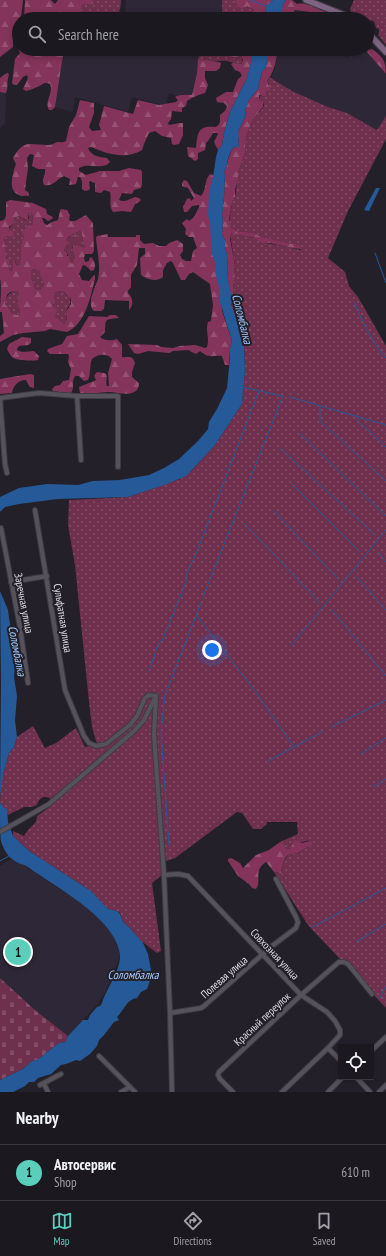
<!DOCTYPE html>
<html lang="en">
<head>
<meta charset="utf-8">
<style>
  :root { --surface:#1b1820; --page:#242129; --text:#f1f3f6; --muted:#a0a0a5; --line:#39373e; --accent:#5bcebb }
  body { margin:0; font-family:"PT Sans Narrow",sans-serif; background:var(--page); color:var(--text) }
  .controls { position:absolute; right:12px; bottom:12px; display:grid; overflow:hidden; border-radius:0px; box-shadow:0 2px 6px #0003 }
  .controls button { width:36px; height:36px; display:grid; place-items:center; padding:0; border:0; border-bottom:1px solid var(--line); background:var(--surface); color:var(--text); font:20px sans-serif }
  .you { position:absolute; left:212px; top:650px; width:14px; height:14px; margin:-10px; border:3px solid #fff; border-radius:50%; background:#1a73e8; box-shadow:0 0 0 6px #1a73e833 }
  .badge { display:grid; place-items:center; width:26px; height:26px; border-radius:50%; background:var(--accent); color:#111; font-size:13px; font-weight:700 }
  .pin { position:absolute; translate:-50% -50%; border:2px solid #fff; box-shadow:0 1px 4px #0006 }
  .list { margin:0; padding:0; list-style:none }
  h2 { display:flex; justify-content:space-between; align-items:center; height:52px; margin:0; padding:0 16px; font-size:17px }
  h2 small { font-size:13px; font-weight:400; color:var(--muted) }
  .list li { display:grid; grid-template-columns:26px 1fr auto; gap:12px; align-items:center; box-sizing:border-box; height:56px; padding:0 16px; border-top:1px solid var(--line) }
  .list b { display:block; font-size:15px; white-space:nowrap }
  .list p { margin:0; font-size:13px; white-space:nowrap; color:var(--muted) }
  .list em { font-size:13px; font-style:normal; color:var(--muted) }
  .icon { flex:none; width:22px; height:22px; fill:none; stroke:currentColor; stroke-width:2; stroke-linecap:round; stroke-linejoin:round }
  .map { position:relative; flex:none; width:386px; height:1092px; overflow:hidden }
  .search { position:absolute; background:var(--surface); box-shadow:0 2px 6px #0003; left:12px; right:12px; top:12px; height:44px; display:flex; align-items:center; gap:10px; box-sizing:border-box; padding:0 14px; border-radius:22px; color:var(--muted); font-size:15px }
  .sheet { height:108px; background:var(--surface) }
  nav { display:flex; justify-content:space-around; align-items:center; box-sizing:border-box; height:56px; border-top:1px solid var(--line); background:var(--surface); font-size:11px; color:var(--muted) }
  nav a { display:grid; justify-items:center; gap:2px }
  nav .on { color:var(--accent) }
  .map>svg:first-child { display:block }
  .built { fill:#2e2737 }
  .grass { fill:url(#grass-dots) }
  .forest { fill:url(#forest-firs); fill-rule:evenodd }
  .wetland { fill:url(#wetland-marsh) }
  .cemetery { fill:url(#cemetery-stones) }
  .water { fill:#255998 }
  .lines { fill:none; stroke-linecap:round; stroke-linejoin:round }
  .stream { stroke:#255998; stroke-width:1 }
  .street-casing { stroke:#3f3b44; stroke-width:6 }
  .secondary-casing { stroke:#3f3b44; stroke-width:8 }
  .street { stroke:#56525d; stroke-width:4 }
  .secondary { stroke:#7e6481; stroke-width:5.5 }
  .labels { text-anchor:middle; stroke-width:4; stroke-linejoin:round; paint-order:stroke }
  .street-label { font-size:11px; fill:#dddae1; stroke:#24202a }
  .water-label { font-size:12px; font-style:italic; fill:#9ec8fe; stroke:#24202a }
</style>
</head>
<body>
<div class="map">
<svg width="386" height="1092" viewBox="0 0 386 1092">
  <defs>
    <pattern id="grass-dots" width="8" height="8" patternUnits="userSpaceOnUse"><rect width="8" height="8" fill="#6e304c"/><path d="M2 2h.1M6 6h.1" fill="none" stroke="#824d66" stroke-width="1.8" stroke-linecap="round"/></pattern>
    <pattern id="forest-firs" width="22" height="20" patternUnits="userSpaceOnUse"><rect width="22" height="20" fill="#84345a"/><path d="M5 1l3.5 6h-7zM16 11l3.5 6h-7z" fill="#955171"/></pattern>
    <pattern id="wetland-marsh" width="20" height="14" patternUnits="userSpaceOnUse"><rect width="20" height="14" fill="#6e304c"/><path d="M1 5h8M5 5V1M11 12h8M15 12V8" fill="none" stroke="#824d66"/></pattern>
    <pattern id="cemetery-stones" width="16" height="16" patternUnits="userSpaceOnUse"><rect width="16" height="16" fill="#6e304c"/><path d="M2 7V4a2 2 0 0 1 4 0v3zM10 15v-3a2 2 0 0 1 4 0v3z" fill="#824d66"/></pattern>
  </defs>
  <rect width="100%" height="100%" fill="#24202a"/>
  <g class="built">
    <polygon points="126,0 223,0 222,19 125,19"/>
    <polygon points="295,10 310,12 319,17 318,19 290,19"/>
    <polygon points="64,49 217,49 216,56 199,54 197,73 192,95 184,94 177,96 169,93 166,106 132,97 128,112 75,97 73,112 55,107"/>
    <polygon points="277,49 337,49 347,58 354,49 364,49 386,74 386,116 377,130 347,113 328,107 292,91 271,78 275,68"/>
    <polygon points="0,92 6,93 5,123 0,128"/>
    <polygon points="11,859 22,864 50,883 73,896 102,922 113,936 117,946 120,956 106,991 97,1005 68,1036 35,1010 0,978 0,866"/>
  </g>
  <g class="grass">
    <path d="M92 0H121C121 7 119 13 117 19H81V6L85 4H92Z"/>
    <path d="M222 0H235C236 5 238 7 242 9L247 6 254 10V13L246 19H222Z"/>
    <polygon points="354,0 386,0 386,45 378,35 379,34 379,29 376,28 374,21 367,20 367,19 357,19 352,16 350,9"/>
    <path d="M217 49H237L229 52V58H232L241 56 243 63C237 66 233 62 227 61 218 60 208 63 198 59L200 54 216 56Z"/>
    <path d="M270 78H271L292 91 328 107 347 113 377 130 386 116V139L348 211 328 258 345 272 349 286 358 297 386 346V1008L308 925 274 872 279 873 282 871 283 863 288 855 297 853 311 845 310 841C306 840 303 843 300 842L293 846 290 849H286L284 843 280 842 298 834 297 822H267V824L261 829H253L242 813 237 812 175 858 161 863 162 875 152 883 161 951 157 953 140 940 129 927 123 922 120 913 117 911 108 909 91 891 29 851 13 836V831L24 836 28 830 36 822 37 816 51 806V799C44 795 40 797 37 805L32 807H24L8 815 0 802 1 782 9 753 14 747 17 737 33 726 45 748 56 743 76 728 85 747 97 744 92 727 89 702 75 565 68 525 69 500 128 497 180 479 191 471 215 445 242 404 245 371 244 345 243 338 232 308V305L234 303 233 286 235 279 234 271 235 265 230 234 232 233C239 234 247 234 254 238 258 239 261 243 265 243 277 245 289 247 300 250L302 248 291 244 259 236 254 233 237 231 232 228 229 223 232 203 235 197 238 177V173L245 153 246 137 253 119 263 108 264 105 262 101 259 100 260 95 264 97 265 96V91H268L269 85 267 81Z"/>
    <polygon points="32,213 33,221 33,224 25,228 23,231 24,240 21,244 20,264 17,266 15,261 13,261 13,270 10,271 9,268 9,261 5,255 4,239 8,236 13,236 14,234 10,231 9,229 13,224 14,218 19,216 27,221 29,218 28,214"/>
    <path d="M34 269 40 271C40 273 40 275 41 277 43 284 46 283 40 290L35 289 34 283 31 278V271Z"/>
    <path d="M17 291 19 293 17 304 20 311V314L17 315 11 313 9 308 5 304C6 296 9 292 17 291Z"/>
    <path d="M59 291 64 292 66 295 69 296C73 306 67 305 66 313 66 314 67 320 67 321L64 324 55 316V313L52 306 53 294Z"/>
  </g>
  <g class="forest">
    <polygon points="0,0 23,0 21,18 19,19 17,30 13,37 13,47 0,57"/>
    <polygon points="25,0 51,0 55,4 58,0 92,0 93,3 92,4 85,4 81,6 81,19 44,19 51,19 52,16 40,12 34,18 24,19"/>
    <path d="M235 0H273L266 6 265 19H246L253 14 254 10 247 6 242 9C238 7 236 5 235 0Z"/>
    <path d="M286 0H292L297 4C312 1 326 12 339 19H325L310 12 295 10 290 19H279L283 4Z"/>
    <path d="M19 37V49H64L55 107 52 110H49C44 101 54 93 50 84 43 81 43 85 37 87 33 89 29 90 26 91L23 89 28 78 27 75 23 77 17 85H14L12 83 15 59 20 53 17 47Z"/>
    <path d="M237 49H255L247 78 230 112 224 133 222 145 218 150 214 142 218 134 217 133H213L208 141 206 143 205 150 198 153V159L195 161 188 156 187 147 196 148C198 133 197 125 216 127 221 124 220 120 220 115L225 111 227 106 224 103 217 102 216 98 226 92H233L238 79 242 76 240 72 235 70 231 64 233 63 242 64 243 60 241 56 230 58 228 56 229 52Z"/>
    <path d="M270 49H277C277 59 274 73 267 81L270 89 269 91H265L266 95 264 97 261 95H259V100L263 101V107L253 119 246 137 245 153 238 173V179L235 190V197L232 203 229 219V222L232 228 237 231 254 233 259 236 300 246 302 249 291 248 270 243H262L253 237 231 233 230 239 235 265 234 271 235 279 233 286 234 303 233 305 231 303 228 280 227 255 225 247V240L222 234 223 220 222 215 224 197 225 175 224 172C229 164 227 154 235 146L237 147 239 146 238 132 246 115 245 111 249 100 258 89 262 71 265 69 267 62V54Z"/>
    <path d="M372 49C383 57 386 61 386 74L367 52 368 50Z"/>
    <path d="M198 59 219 62 221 63 220 68 216 71H205V78L208 85 205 93C198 95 193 97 187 101L186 106 182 108V112L172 111 171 119 168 123 169 125 180 123H183V135L179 144 174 145 172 144 171 138 162 136 155 131 149 133 144 144 142 150C126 160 107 154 91 147L88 148C91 156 99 157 107 158L110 162C102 171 89 162 79 168V171L86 175 100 171H119L129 168 141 170 142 172V185L141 188 134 190 132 194 122 193 119 200C125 203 129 199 135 197L139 198 141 200 139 202 135 204 131 212 122 211 113 212C108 204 112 200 110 192L104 190 101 193 95 192V183L90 181 89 183 90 188 89 190 85 191 82 189V181L80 177H78L76 184 69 185 70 179 64 176C57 179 53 187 44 185 41 179 46 175 45 169H38L32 166 34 155 30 154 27 158 28 168 25 190 29 193V196C25 195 22 197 19 195 7 191 13 172 16 164L13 158C24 139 29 145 48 145 52 145 54 143 57 142 61 142 63 143 66 141L69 127 76 115 80 100 94 103V113L89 127 92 131 101 130 99 125 104 106 133 114 138 100 159 105 176 102 178 100 175 97C181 94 186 95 192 95L197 73Z"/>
    <path d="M8 73 9 75C6 83 9 86 6 93L0 92V78L5 74Z"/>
    <path d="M210 174 213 175 222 311 232 341 230 348 229 365H225L222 356C212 355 209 359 200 351L196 354 188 350 173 351 169 353 148 351 138 354 134 353 128 344 157 345 161 347 173 348 180 346 195 345 205 348 207 347C210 339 205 330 208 322L211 321 213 305 210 284 193 272 189 274 185 280H181L173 263 171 261 167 263 163 270V277C157 282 147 280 141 275L140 258 145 254V248H139L137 265 131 275V287L128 291V293C133 298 134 305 129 310V301L105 300 104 309 101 311H94C86 304 95 288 98 279 101 266 97 251 96 238L97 236 108 234V237H136V235H140V240L144 244 153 243 159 246H166L169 243 177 240 183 244V251L180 255 182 259 186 261H191L193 251 197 248 193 237H189L185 234 186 229 182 223 187 219 189 221 194 217 199 207V205L192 206 187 212H184L183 207 187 199 190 198 191 201 194 198 188 188 182 186V183L184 180 187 181 194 193 201 196C207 189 204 180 210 174Z"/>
    <path d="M10 200 33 203 46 209 47 214 53 217 52 219 48 221 44 218H42L44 223 47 225 52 222 58 220 60 211 61 209 67 210 70 215 69 219 70 221H75L86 215 93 223 94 251 92 254H85L84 258 85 262 89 261 90 257 92 258C95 262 96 265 94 270L91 271 86 266 83 265 79 274 82 280 89 281 94 275H95V279C90 298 86 323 67 332L50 329 45 331 23 333 13 335 0 342V336L4 333 2 312H0C0 305 2 284 0 279V221L4 220 6 216V202ZM32 213 33 221V224L25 228 22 232 24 238 21 244 20 264 17 266 14 260 13 261V270L10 271 9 268V259L6 258 4 239 8 236 11 237 14 235 13 232 9 230V227L13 224 14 218 19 216 28 221V214ZM81 231 83 240 82 247 78 245H73L72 250 75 258 67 256V253L64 250 68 244 67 238 77 232ZM34 269 40 271C40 273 40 275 41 277 43 284 46 283 40 290L35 289 34 283 31 278V271ZM17 291 19 293 17 304 20 311V314L17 315 11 313 9 308 5 304 7 295 10 292ZM59 291 64 292 71 299V304L66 312 67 321 64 324 55 316 57 310 52 306 55 301 53 294Z"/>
    <path d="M110 315H116L119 318C104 320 106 318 105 332L100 337C104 341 112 341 117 339L122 345V357C128 358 132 354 135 363L132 372V377L139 383C139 387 138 390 134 392 127 396 117 392 109 392 99 392 89 396 80 393L79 387 94 381 96 380 94 376 97 372 104 373 106 374C108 378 105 382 107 386H109L108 373 112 359C107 353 98 354 92 359 89 366 91 374 88 380L84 381 79 376H75C71 382 75 387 71 393H66L53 391 52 389 55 386 60 385 63 381 69 380 71 369 68 362 69 356 68 354H50L47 351 48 349 62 344 67 336 78 334 89 316 107 317Z"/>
    <path d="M22 337 31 338V343L28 345 19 346 17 349V350L22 352 34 351 39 356 38 360C33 361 16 361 12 357 10 355 8 351 7 349L9 344Z"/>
    <path d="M30 374 34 375V388L30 387 26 380C18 380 13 386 12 393L0 394V379Z"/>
    <path d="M295 840 302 843 310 841 312 843 311 845 297 853 288 855 286 857 283 863 281 873 274 872 266 862C253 870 262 881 256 889L252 888 249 884 238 876 228 861V859L231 858 240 863 243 868 256 855 269 850 280 842 284 843 286 849H290Z"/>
  </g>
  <polygon class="wetland" points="80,230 81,231 85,247 83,248 78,245 72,246 72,250 75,256 73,263 71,264 67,253 64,250 68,244 66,239"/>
  <polygon class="cemetery" points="0,978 35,1010 68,1036 65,1042 59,1043 37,1060 32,1061 23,1069 0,1080"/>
  <g class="water">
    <polygon points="273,0 286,0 283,4 280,18 265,19 266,6"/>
    <path d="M254 49H270L267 54V62L265 69 262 71 258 89 249 100 245 111 246 115 238 132 239 147 238 148 235 146C226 154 229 165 224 172L225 175 224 197 222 216 223 220 222 234 225 240V247L227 255 228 280 232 299 231 303 244 345 245 371 242 404 215 445 191 471 186 476 167 484 128 497 58 499 19 504 5 507 0 512V497L19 488 47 484 78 485 93 481 120 480 149 475 164 468 179 459 198 441 208 429 209 422 217 409 227 388 230 357V348L232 341 219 299V287L216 275 215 262 212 254 210 225 208 215 209 192 213 177 216 157 218 150 222 145 224 133 230 112 247 78Z"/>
    <polygon points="376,188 380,188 369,211 364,210"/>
    <polygon points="0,591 8,610 9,618 13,641 15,665 14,677 17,696 15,720 17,737 14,747 9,753 3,775 0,797 1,685"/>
    <path d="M0 802 4 808 7 809 8 822 13 836 29 851 91 891 108 909 117 911 120 914 123 922 129 927 143 943 148 954 152 975 147 989 141 992 137 998C127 999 124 1010 117 1017L119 1020 114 1022 104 1035 99 1040 97 1046 90 1054 80 1061 76 1060 66 1064 61 1065 51 1074 38 1078 34 1082H29L25 1086 13 1092H0V1080L23 1069 32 1061 37 1060 59 1043 65 1042 68 1036 83 1020H88L90 1015 97 1007 100 1006 102 1003C106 989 121 970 120 955 116 918 55 887 28 867 23 864 16 863 12 859 8 857 2 846 1 841 0 834 0 811 0 802Z"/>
  </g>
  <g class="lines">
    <g class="stream">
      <polyline points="250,0 266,6"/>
      <polyline points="375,253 386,283"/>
      <path d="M354 302C363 323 371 341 386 358"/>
      <polyline points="290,397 386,425"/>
      <polyline points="320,406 320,421 386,481"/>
      <polyline points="358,418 358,421 386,447"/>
      <polyline points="299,433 386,516"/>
      <polyline points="281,449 375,535"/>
      <polyline points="292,484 360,552"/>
      <polyline points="274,511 338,579"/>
      <polyline points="244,523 320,603"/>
      <polyline points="378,552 386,562"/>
      <polyline points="357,577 386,610"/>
      <polyline points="203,597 283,396 242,387"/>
      <polyline points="332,610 386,676"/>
      <polyline points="197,616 255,691 294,747"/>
      <polyline points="291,646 386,530"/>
      <polyline points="149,671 158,645 163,639 186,582 186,575 196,554 259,391"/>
      <polyline points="331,727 386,700"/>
      <polyline points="361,754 386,738"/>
      <polyline points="268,761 322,732"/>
      <polyline points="373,787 386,779"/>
      <polyline points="169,845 161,732 165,695 201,603"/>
      <polyline points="0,861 9,856"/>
      <polyline points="313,927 386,888"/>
      <polyline points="356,942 386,924"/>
      <polyline points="380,998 386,986"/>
    </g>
    <defs>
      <g id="street">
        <polyline points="77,396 81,460"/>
        <polyline points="0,398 39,393 77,396 118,396 118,467"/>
        <polyline points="0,398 5,464 7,473"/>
        <polyline points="35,510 65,690 84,736 89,743 96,746 106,744 130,725 137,716 145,698 149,695 156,696 154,735 164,875 170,1013 172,1092"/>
        <polyline points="1,528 20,627 28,683"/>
        <polyline points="11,582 47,576"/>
        <polyline points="0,832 49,804 133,732 144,720 156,696"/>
        <polyline points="164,875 178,874 188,876 301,995 327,1012 335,1021 340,1030 340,1035 328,1048 341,1061"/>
        <polyline points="170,1013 201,1008 204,1006 272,946 296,928 298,922 296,917 276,879"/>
        <polyline points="371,1051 386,1037"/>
        <polyline points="99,1056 135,1092"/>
        <polyline points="356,1077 370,1092"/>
        <polyline points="44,1084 48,1092"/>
        <polyline points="40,1085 61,1074"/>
        <polyline points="121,1092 130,1087"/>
        <polyline points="233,1092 220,1079 218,1075 219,1072 301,995 339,962 344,962 348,964 372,994"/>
        <polyline points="282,1092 328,1048"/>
        <polyline points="328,1092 343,1077"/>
        <polyline points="379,1092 386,1085"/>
      </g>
      <g id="secondary">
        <polyline points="306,0 344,15 350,19"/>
        <polyline points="367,32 386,52"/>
      </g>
    </defs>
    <use href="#street" class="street-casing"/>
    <use href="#secondary" class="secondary-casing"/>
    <use href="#street" class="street"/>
    <use href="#secondary" class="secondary"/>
  </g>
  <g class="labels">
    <g class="street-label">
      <text transform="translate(24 603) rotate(79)" y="4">Заречная улица</text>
      <text transform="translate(63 618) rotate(81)" y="4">Сульфатная улица</text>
      <text transform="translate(275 954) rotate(47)" y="4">Совхозная улица</text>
      <text transform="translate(224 977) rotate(-41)" y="4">Полевая улица</text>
      <text transform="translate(262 1019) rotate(-43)" y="4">Красный переулок</text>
    </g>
    <g class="water-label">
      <text transform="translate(242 319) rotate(76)" y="4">Соломбалка</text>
      <text transform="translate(17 651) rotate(79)" y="4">Соломбалка</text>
      <text x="133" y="979">Соломбалка</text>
    </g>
  </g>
</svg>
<div class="controls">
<button><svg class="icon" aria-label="locate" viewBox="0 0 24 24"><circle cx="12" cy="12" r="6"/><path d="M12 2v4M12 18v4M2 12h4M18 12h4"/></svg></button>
</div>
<div class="you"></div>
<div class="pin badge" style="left:18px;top:952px">1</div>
<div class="search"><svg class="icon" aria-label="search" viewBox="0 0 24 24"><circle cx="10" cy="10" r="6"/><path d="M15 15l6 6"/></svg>Search here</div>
</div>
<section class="sheet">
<h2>Nearby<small></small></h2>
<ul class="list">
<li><span class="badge">1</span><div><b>Автосервис</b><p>Shop</p></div><em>610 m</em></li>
</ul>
</section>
<nav>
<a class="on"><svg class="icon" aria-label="map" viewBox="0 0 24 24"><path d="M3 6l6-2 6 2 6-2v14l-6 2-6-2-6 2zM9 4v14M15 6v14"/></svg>Map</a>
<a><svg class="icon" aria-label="directions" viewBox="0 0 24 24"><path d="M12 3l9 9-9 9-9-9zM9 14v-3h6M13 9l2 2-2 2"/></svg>Directions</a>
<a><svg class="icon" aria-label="saved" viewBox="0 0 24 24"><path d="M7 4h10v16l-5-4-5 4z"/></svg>Saved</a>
</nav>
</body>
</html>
